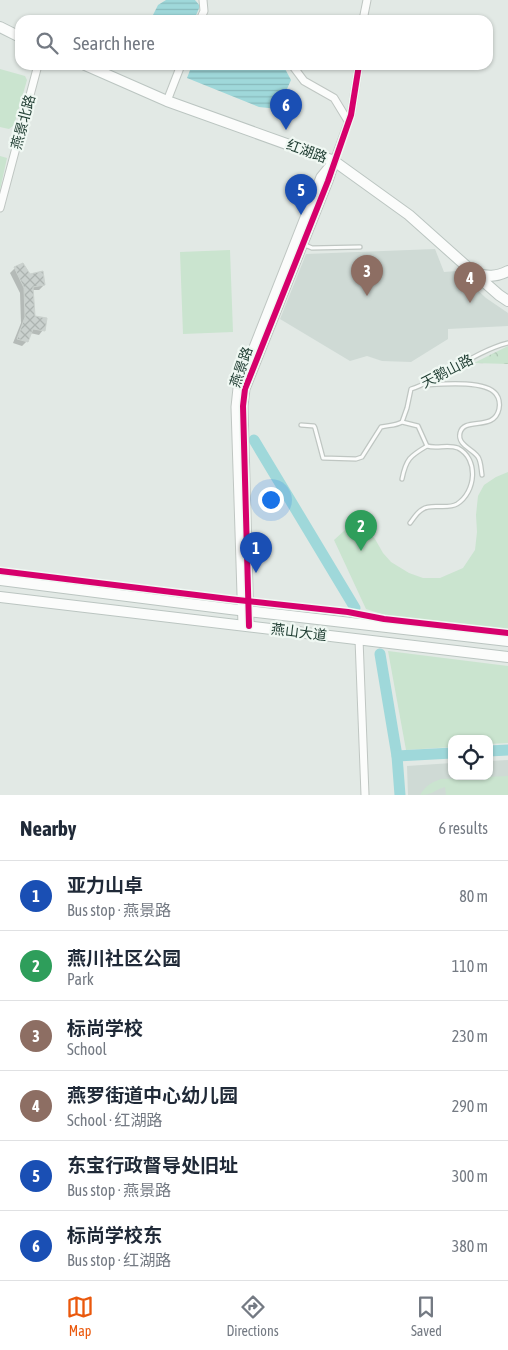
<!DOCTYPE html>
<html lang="en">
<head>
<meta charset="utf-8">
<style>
  :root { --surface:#fff; --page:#f6f6f7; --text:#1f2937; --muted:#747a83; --line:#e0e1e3; --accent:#ea580c }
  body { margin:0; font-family:"Asap Condensed","Noto Sans SC",sans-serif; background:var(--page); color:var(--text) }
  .controls { position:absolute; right:15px; bottom:15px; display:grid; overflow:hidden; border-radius:10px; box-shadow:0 1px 4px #0004 }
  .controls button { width:45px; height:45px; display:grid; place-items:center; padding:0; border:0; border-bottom:1px solid var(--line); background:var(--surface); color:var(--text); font:25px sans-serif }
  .you { position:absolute; left:270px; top:499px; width:18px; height:18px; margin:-12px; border:4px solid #fff; border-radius:50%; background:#1a73e8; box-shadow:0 0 0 8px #1a73e833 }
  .badge { display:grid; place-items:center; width:32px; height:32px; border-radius:50%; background:var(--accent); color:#fff; font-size:16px; font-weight:700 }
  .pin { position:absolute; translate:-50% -41px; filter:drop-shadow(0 1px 2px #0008) }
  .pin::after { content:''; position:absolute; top:26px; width:18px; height:15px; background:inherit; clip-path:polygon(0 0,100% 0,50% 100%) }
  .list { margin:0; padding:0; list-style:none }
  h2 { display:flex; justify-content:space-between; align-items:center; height:65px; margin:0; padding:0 20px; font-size:21px }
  h2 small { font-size:16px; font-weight:400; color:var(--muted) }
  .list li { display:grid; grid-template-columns:32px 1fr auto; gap:15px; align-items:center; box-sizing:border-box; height:70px; padding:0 20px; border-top:1px solid var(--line) }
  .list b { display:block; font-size:19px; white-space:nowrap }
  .list p { margin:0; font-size:16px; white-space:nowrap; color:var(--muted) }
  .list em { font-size:16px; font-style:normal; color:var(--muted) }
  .icon { flex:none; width:28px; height:28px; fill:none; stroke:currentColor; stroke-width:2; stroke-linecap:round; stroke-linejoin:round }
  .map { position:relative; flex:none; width:508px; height:795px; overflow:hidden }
  .search { position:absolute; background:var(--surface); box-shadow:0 1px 4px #0004; left:15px; right:15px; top:15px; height:55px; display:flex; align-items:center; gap:12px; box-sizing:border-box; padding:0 18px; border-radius:15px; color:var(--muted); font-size:19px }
  .sheet { height:485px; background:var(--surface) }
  nav { display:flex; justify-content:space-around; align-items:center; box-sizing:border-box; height:70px; border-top:1px solid var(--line); background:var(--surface); font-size:14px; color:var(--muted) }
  nav a { display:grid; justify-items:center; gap:2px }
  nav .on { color:var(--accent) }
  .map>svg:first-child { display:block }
  .built { fill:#cfdad5 }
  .green { fill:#cae4cf }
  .forest { fill:url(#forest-crowns) }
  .water { fill:url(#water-rules) }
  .shadow { fill:#0003 }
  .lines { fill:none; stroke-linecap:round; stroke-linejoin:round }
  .river { stroke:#9fd8da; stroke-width:11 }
  .building { fill:url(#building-cross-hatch); stroke:#cbd2ce }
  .service-casing { stroke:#bfc6c2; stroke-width:5.5 }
  .minor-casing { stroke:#bfc6c2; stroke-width:9 }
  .tertiary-casing { stroke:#bfc6c2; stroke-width:11 }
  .secondary-casing { stroke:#bbc5c1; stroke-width:12 }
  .service { stroke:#fbfcfb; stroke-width:3 }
  .minor { stroke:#fbfcfb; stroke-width:7 }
  .tertiary { stroke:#fbfcfb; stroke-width:9 }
  .secondary { stroke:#fbfcfb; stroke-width:10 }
  .cycleway-casing { stroke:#f0f8f3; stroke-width:9 }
  .cycleway { stroke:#d6006c; stroke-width:6 }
  .labels { text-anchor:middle; stroke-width:4.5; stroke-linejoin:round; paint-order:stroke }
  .street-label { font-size:14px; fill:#1f3d32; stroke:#f0f8f3 }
</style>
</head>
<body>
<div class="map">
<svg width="508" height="795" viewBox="0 0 508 795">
  <defs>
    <pattern id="forest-crowns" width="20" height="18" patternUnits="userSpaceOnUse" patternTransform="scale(1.25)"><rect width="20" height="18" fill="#cae4cf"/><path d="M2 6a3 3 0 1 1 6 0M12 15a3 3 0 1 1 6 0" fill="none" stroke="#adc4b2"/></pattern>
    <pattern id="water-rules" width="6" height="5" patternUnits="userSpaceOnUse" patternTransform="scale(1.25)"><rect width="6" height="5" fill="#9fd8da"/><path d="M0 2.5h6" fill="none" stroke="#88babc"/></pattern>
    <pattern id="building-cross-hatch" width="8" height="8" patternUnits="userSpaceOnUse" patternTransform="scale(1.25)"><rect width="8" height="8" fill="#cad1ce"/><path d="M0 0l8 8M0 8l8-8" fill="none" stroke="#adb4b1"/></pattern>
  </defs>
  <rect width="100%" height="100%" fill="#e2e9e5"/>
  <g class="built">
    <polygon points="435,249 444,272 457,271 486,298 508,313 508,326 448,329 448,339 411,362 382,361 367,356 350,361 280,319 306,254"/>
    <polygon points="508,760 508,795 408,795 407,766 452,763 452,776 489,776 489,761"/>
  </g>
  <g class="green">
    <polygon points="0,69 25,76 27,80 14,125 9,129 0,127"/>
    <polygon points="0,156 7,158 0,190"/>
    <polygon points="230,250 233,332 183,334 180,252"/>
    <polygon points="508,472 508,629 385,615 366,609 334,540 355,521 364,527 375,539 383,553 391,562 409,573 423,578 440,578 463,568 475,550 477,532 476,515 478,496 484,485 496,477"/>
    <polygon points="388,651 508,666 508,743 489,744 489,739 452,739 452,747 406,750"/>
    <path d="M508 776V795H446L445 787C434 790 433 795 420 795 425 786 432 782 441 779Z"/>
  </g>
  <polygon class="forest" points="508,346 508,364 474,363"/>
  <g class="water">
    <polygon points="166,0 195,0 200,6 194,20 161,20 153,15 158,5"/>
    <polygon points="192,65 283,65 291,80 278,109 259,107 187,78"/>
  </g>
  <polygon class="shadow" points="15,268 29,275 44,285 39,290 32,290 34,317 43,330 39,335 30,333 27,341 22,346 13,343 21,323 20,293 10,273"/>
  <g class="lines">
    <g class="river">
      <polyline points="254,440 355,608"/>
      <polyline points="380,654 397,756 400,795"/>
      <polyline points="489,751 508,750"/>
      <polyline points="397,756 452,753"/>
    </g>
  </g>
  <polygon class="building" points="23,263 30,274 43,271 45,285 33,287 35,316 47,318 45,331 33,329 28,342 17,339 25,317 24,288 14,267"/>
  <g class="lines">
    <defs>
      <g id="service">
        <polyline points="305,245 312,248 360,247"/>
        <path d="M425 385C442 384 485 380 496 394 499 398 500 404 499 409 494 432 464 416 460 433 457 445 473 449 478 457 481 461 481 469 482 475"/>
        <path d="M402 422 418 426 427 446C437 449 448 444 458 448 479 459 476 492 457 504 447 510 431 503 423 509 417 512 414 518 410 523"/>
        <path d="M301 425 314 426 315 428 323 458 356 459 362 457 381 427C389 425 395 426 402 422L407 408 411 389C445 378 473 352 508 343"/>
        <path d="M402 479C406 459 410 456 427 446"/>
      </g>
      <g id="minor">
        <polyline points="200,20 204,11 203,0"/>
        <polyline points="363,20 367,0"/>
        <polyline points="292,65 304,81 334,98 348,121"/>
        <polyline points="167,101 181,65"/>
        <polyline points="334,161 351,115 359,65"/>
        <polyline points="0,208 38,65"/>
        <polyline points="359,639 365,795"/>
      </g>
      <g id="tertiary">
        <polyline points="243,625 236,407 238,388 321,177 334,161"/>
        <polyline points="249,626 243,406 245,389 328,181 333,166"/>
      </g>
      <g id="secondary">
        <polyline points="0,27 20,37"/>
        <polyline points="85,65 167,101 334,161 409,215 474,273 499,295 508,301"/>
        <path d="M475 273C487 277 496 277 508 271"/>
        <polyline points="0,580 230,609 508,641"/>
        <polyline points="0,597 508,657"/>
      </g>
    </defs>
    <use href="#service" class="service-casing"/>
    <use href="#minor" class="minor-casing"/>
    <use href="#tertiary" class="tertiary-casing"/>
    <use href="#secondary" class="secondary-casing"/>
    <use href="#service" class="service"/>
    <use href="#minor" class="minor"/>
    <use href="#tertiary" class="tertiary"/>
    <use href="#secondary" class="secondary"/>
    <defs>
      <g id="cycleway">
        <polyline points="0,571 229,599 348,612 384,619 508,633"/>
        <polyline points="249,626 243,406 245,389 328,181 351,115 359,65"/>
      </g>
    </defs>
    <use href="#cycleway" class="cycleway-casing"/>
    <use href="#cycleway" class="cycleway"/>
  </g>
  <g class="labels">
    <g class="street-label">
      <text transform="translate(23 122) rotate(-75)" y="5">燕景北路</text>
      <text transform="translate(307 151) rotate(20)" y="5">红湖路</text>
      <text transform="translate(241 367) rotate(-71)" y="5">燕景路</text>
      <text transform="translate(447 371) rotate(-27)" y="5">天鹅山路</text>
      <text transform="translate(299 632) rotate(7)" y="5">燕山大道</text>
    </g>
  </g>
</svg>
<div class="controls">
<button><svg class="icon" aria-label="locate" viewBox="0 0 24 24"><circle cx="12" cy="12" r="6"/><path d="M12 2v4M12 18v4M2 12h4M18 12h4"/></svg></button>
</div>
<div class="you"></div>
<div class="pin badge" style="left:256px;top:573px;background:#1a4fb4">1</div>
<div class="pin badge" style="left:361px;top:551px;background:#2e9e5b">2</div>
<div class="pin badge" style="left:367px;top:296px;background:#8d6e63">3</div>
<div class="pin badge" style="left:470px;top:303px;background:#8d6e63">4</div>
<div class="pin badge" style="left:301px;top:215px;background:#1a4fb4">5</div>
<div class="pin badge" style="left:286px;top:130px;background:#1a4fb4">6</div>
<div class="search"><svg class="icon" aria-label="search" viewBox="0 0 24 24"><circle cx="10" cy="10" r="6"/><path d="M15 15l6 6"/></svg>Search here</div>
</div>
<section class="sheet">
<h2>Nearby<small>6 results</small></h2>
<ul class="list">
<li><span class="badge" style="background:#1a4fb4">1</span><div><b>亚力山卓</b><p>Bus stop · 燕景路</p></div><em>80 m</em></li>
<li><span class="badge" style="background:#2e9e5b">2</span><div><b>燕川社区公园</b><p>Park</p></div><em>110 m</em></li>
<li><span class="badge" style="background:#8d6e63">3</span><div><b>标尚学校</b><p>School</p></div><em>230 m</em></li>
<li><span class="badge" style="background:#8d6e63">4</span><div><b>燕罗街道中心幼儿园</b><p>School · 红湖路</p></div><em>290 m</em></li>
<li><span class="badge" style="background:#1a4fb4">5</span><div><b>东宝行政督导处旧址</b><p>Bus stop · 燕景路</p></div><em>300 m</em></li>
<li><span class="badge" style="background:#1a4fb4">6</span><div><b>标尚学校东</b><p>Bus stop · 红湖路</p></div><em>380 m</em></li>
</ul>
</section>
<nav>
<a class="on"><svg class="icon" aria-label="map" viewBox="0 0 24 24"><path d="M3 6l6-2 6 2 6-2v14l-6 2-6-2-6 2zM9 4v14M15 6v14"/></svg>Map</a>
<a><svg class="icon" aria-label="directions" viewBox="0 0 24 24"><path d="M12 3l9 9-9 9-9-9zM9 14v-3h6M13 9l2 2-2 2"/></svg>Directions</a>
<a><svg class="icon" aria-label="saved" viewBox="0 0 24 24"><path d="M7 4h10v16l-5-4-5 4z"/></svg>Saved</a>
</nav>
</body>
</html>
